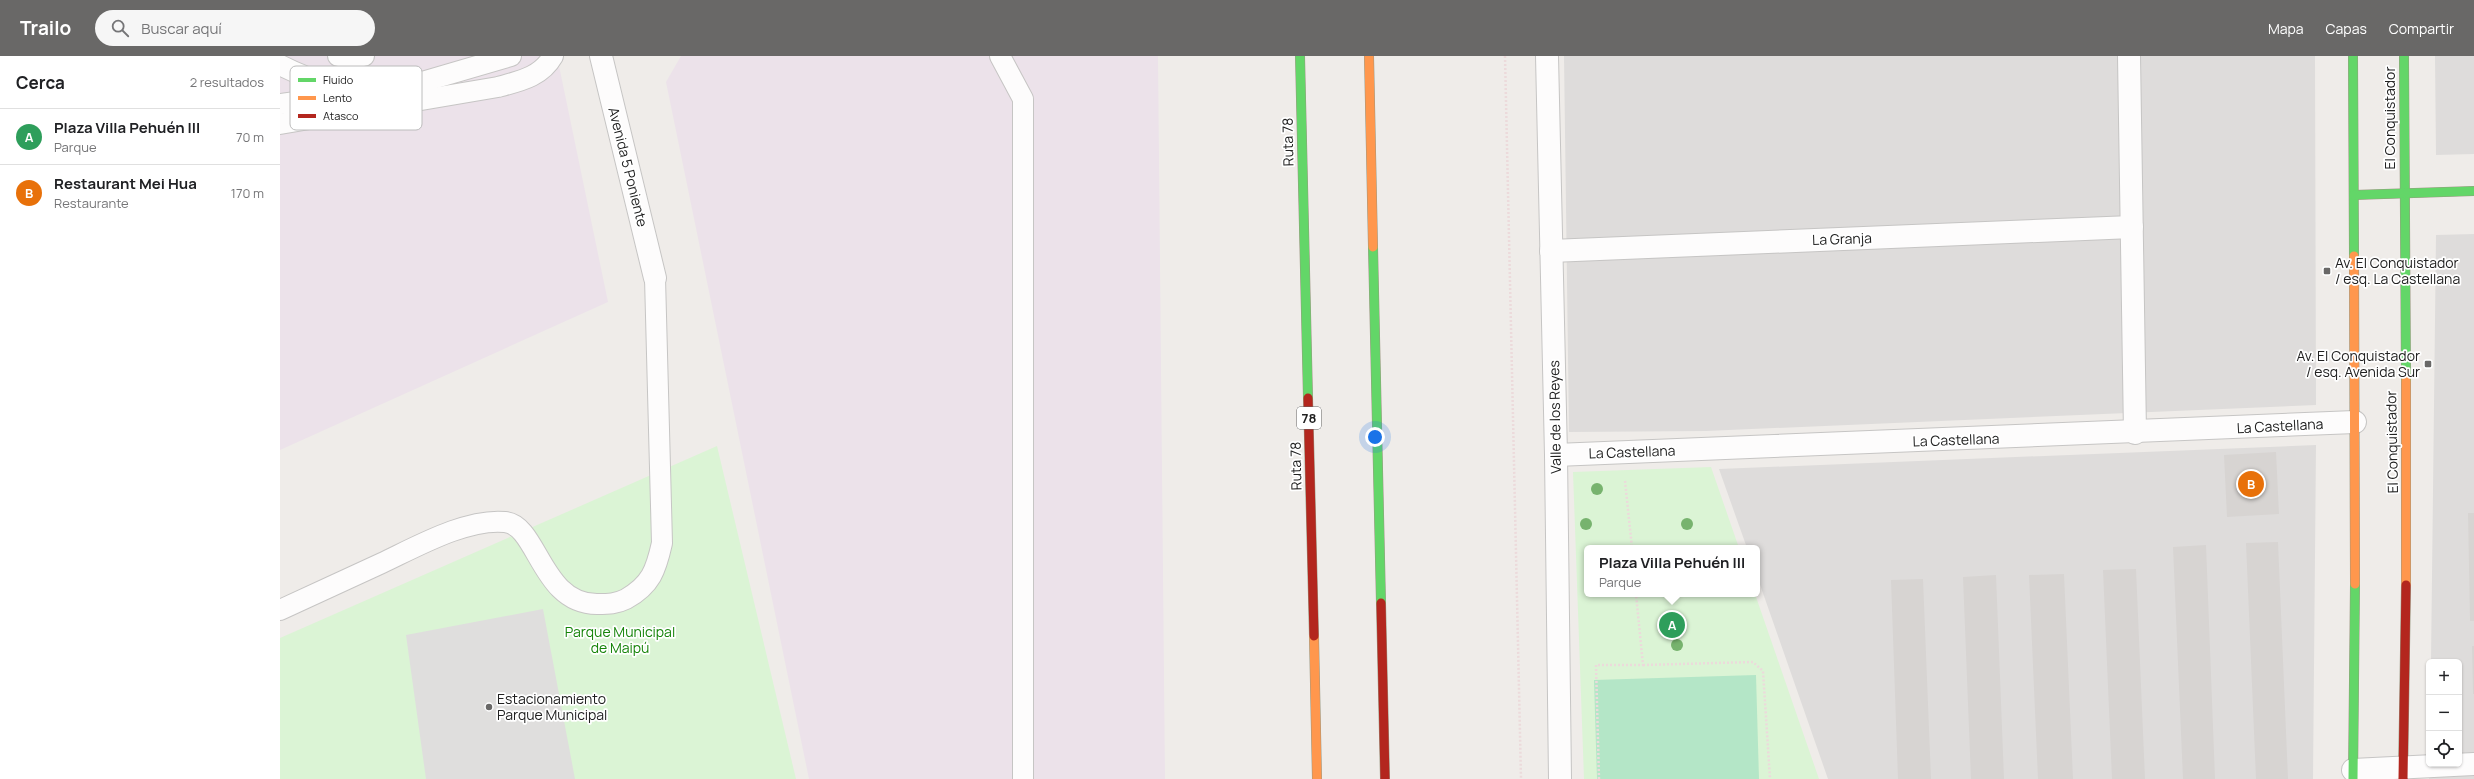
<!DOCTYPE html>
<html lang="es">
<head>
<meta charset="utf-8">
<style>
  :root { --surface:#fff; --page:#f6f6f6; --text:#202124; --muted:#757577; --line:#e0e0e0; --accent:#696867 }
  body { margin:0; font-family:Manrope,sans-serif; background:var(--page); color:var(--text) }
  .controls { position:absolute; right:12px; bottom:12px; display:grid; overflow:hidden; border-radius:6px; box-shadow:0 1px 3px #0004 }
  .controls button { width:36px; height:36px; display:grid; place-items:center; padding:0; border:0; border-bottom:1px solid var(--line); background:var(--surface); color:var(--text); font:20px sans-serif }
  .you { position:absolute; left:1095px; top:381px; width:14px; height:14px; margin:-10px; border:3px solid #fff; border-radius:50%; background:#1a73e8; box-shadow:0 0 0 6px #1a73e833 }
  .badge { display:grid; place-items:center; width:26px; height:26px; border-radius:50%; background:var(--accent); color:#fff; font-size:13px; font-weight:700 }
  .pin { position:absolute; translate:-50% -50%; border:2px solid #fff; box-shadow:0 1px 4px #0006 }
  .popup { position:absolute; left:1304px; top:489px; width:176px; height:52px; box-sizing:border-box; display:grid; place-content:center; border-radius:6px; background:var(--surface); filter:drop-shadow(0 1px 3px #0005); font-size:13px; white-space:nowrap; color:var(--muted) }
  .popup b { font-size:15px; color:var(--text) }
  .popup::after { content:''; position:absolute; left:50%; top:100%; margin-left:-8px; border:8px solid transparent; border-top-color:var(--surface) }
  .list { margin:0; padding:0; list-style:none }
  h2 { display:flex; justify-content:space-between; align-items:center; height:52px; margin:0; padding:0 16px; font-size:17px }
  h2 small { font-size:13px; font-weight:400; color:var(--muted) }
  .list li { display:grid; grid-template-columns:26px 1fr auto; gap:12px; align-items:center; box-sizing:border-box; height:56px; padding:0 16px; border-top:1px solid var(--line) }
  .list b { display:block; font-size:15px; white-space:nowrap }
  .list p { margin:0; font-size:13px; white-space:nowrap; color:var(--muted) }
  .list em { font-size:13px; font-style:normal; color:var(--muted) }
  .icon { flex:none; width:22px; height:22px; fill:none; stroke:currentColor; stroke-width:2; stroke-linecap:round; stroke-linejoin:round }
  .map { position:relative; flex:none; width:2194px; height:723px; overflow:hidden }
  header { display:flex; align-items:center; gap:24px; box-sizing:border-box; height:56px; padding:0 20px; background:var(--accent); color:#fff }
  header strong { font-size:19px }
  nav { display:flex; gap:22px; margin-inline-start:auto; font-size:14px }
  .search { width:280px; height:36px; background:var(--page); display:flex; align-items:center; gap:10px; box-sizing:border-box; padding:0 14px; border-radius:22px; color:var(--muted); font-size:15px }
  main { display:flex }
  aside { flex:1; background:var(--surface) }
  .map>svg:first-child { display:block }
  .residential { fill:#dedcdb }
  .industrial { fill:#ece2ea }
  .park { fill:#dbf4d5 }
  .pitch { fill:#b4e6c7 }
  .parking { fill:#dfdedd }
  .building { fill:#d7d4d2 }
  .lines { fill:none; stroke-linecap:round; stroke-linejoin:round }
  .lane-casing { stroke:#c6c5c4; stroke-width:22 }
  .street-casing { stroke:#c6c5c4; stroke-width:24 }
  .fast-casing { stroke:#9a9780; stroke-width:10 }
  .slow-casing { stroke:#9a9780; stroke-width:10 }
  .jam-casing { stroke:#9a9780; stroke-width:10 }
  .path { stroke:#ecdadb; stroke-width:2.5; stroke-dasharray:2 2; stroke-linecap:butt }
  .lane { stroke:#fdfcfc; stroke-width:20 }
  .street { stroke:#fdfcfc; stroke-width:22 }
  .fast { stroke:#63d668; stroke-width:9 }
  .slow { stroke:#ff974d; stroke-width:9 }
  .jam { stroke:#b3261e; stroke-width:9 }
  .tree { fill:#77b36e }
  .poi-dot { fill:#696867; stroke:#fff; stroke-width:1.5 }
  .labels { text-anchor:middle; stroke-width:3.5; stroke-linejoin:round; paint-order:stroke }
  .shield { fill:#fff; stroke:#646464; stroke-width:1 }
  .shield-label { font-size:13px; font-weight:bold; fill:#212121 }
  .street-label { font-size:14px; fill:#212121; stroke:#fff }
  .poi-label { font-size:14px; fill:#212121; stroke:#fff; text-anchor:start }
  .park-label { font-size:14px; fill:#158409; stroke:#fff }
  .key { fill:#fff; stroke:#bcbcbc; stroke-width:1 }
  .key-label { font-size:11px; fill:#212121 }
</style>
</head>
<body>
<header>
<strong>Trailo</strong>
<div class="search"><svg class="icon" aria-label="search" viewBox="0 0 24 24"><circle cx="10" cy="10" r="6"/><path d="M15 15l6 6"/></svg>Buscar aquí</div>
<nav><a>Mapa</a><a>Capas</a><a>Compartir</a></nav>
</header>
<main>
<aside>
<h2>Cerca<small>2 resultados</small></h2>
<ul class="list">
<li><span class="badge" style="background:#2e9e5b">A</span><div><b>Plaza Villa Pehuén III</b><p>Parque</p></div><em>70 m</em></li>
<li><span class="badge" style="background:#e8710a">B</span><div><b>Restaurant Mei Hua</b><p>Restaurante</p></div><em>170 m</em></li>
</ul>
</aside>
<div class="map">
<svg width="2194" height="723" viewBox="0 0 2194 723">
  <rect width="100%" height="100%" fill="#efece9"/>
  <g class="residential">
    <polygon points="1284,0 2035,0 2036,349 1426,375 1289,376"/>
    <polygon points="2155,0 2194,0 2194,98 2156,99"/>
    <polygon points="2194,178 2194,723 2149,723 2149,708 2179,708 2179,606 2151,606 2156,179"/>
    <polygon points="2036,389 2033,723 1548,723 1477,520 1477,492 1467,492 1439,413"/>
  </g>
  <g class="industrial">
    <polygon points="0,0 277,0 328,246 0,394"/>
    <polygon points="401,0 878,0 885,723 529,723 386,26"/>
  </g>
  <g class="park">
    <polygon points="437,390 516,723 0,723 0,582"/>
    <polygon points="1431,411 1459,492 1307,492 1307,538 1475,538 1539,723 1304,723 1293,416"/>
  </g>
  <polygon class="pitch" points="1476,619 1479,723 1317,723 1314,624"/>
  <polygon class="parking" points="263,553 295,723 146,723 126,579"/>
  <g class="building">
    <polygon points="1996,396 1999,458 1947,461 1944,399"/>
    <polygon points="2188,457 2194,457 2194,565 2190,565"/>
    <polygon points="1998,486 2008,723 1976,723 1966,487"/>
    <polygon points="1926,489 1935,723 1903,723 1893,491"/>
    <polygon points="1856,513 1865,723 1832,723 1823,514"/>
    <polygon points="1784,518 1793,723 1758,723 1749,519"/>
    <polygon points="1716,519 1724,723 1691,723 1683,521"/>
    <polygon points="1643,523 1651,723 1618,723 1611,524"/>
    <polygon points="2192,590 2194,590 2194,638 2193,638"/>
  </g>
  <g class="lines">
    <defs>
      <g id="lane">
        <polyline points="58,0 84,0"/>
        <polyline points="720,0 743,43 743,723"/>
        <path d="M0 9C31 25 67 35 101 38L231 0"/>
        <polyline points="0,48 72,38"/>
        <path d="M0 68 218 31C240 25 261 21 273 0"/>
        <path d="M0 554C34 538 68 523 102 507 136 491 187 462 225 466 258 469 261 548 317 548 329 548 336 548 346 543 371 529 376 514 382 487L375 222"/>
      </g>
      <g id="street">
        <polyline points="321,0 375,222"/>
        <polyline points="1267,0 1276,399 1280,723"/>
        <polyline points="1849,0 1855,377"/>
        <polyline points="1271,195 1852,171"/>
        <polyline points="1276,399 2075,366"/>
        <polyline points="2073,714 2194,708"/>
      </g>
      <g id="fast">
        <polyline points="1020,0 1028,342"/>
        <polyline points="2073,0 2074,200"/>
        <polyline points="2124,0 2126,324"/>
        <polyline points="2074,139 2194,135"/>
        <polyline points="1093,191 1101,547"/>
        <polyline points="2073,723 2075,528"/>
      </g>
      <g id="slow">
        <polyline points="1089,0 1093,191"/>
        <polyline points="2074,200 2075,528"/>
        <polyline points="2126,529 2126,324"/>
        <polyline points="1034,580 1037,723"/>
      </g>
      <g id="jam">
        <polyline points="1028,342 1034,580"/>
        <polyline points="1101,547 1105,723"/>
        <polyline points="2123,723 2126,529"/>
      </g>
    </defs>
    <use href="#lane" class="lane-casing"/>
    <use href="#street" class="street-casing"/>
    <use href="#fast" class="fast-casing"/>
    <use href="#slow" class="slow-casing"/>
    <use href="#jam" class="jam-casing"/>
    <g class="path">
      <polyline points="1225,0 1241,723"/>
      <polyline points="1345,425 1352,492"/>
      <polyline points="1363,609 1473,606 1483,615 1490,723"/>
      <polyline points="1319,723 1316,609 1363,609 1356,538"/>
    </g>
    <use href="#lane" class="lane"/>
    <use href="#street" class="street"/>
    <use href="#fast" class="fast"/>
    <use href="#slow" class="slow"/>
    <use href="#jam" class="jam"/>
  </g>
  <g class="tree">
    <circle cx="1317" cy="433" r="6"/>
    <circle cx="1306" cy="468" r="6"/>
    <circle cx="1407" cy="468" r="6"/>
    <circle cx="1390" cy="570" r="6"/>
    <circle cx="1397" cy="589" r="6"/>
  </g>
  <g class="poi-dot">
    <rect x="2043" y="211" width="8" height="8" rx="2"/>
    <rect x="2144" y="304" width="8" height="8" rx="2"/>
    <circle cx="209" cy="651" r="4"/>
  </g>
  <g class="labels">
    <rect class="shield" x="1017" y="351" width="24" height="22" rx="3"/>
    <g class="shield-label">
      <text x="1029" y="367">78</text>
    </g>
    <g class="street-label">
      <text transform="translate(2110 62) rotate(-90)" y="5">El Conquistador</text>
      <text transform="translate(1008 86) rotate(-91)" y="5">Ruta 78</text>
      <text transform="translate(348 111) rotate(76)" y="5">Avenida 5 Poniente</text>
      <text transform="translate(1562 183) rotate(-2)" y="5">La Granja</text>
      <text transform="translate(1275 361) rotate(-91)" y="5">Valle de los Reyes</text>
      <text transform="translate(2000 370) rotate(-3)" y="5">La Castellana</text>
      <text transform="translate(1676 384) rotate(-2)" y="5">La Castellana</text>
      <text transform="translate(2112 386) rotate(-91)" y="5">El Conquistador</text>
      <text transform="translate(1352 396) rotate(-2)" y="5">La Castellana</text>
      <text transform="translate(1016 410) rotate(-91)" y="5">Ruta 78</text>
    </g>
    <g class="poi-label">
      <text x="2055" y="212">Av. El Conquistador<tspan x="2055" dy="16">/ esq. La Castellana</tspan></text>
      <text x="2140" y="305" text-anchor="end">Av. El Conquistador<tspan x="2140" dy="16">/ esq. Avenida Sur</tspan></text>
      <text x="217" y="648">Estacionamiento<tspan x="217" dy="16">Parque Municipal</tspan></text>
    </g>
    <g class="park-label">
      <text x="340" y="581">Parque Municipal<tspan x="340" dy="16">de Maipú</tspan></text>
    </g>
  </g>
  <rect x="10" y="10" width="132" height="64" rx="6" class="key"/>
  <rect x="18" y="22" width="18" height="4" fill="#63d668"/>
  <rect x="18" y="40" width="18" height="4" fill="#ff974d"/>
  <rect x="18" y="58" width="18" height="4" fill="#b3261e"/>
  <g class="key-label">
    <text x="43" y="28">Fluido</text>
    <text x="43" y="46">Lento</text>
    <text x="43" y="64">Atasco</text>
  </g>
</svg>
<div class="controls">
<button>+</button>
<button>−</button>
<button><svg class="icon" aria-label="locate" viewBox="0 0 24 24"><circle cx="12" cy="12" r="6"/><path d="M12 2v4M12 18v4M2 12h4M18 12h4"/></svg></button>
</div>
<div class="you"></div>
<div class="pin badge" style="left:1392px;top:569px;background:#2e9e5b">A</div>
<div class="popup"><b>Plaza Villa Pehuén III</b>Parque</div>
<div class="pin badge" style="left:1971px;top:428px;background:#e8710a">B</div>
</div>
</main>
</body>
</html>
